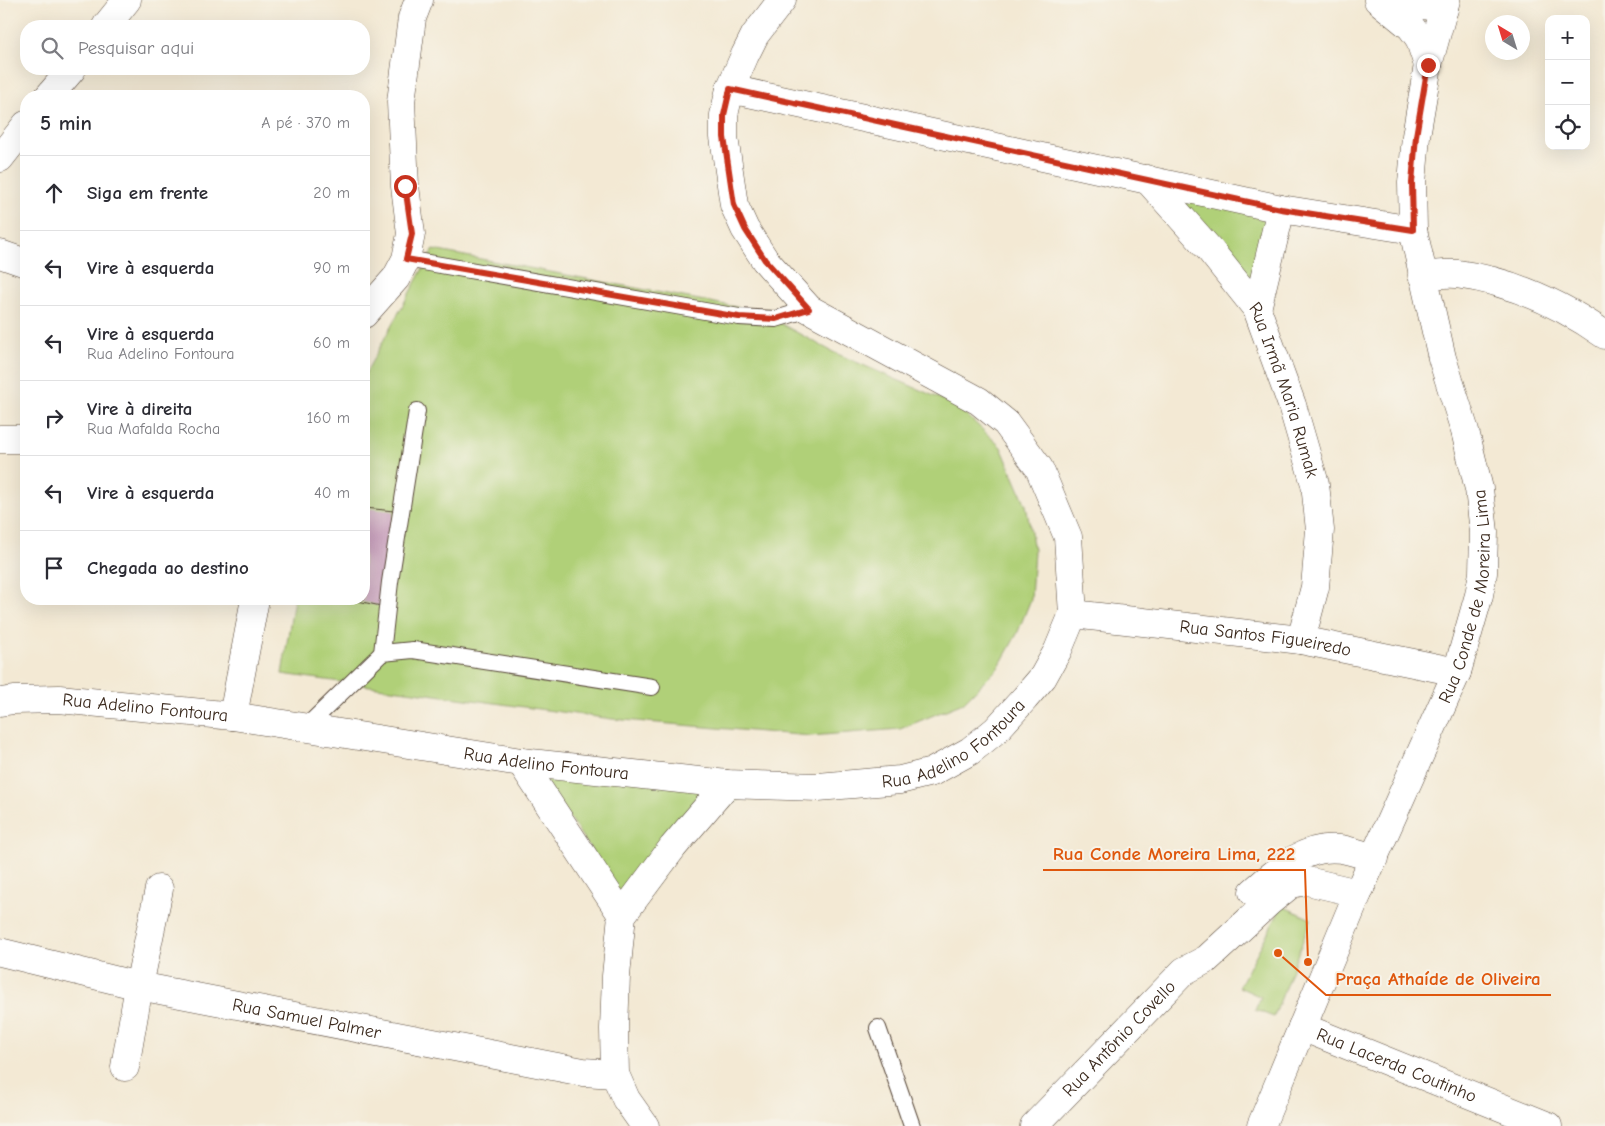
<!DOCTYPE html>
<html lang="pt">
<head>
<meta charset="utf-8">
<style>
  :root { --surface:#fff; --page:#f2f2f3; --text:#2b2b33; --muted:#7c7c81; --line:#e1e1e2 }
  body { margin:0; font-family:"Comic Neue",sans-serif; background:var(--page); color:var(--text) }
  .controls { position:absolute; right:15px; top:15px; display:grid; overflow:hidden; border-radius:10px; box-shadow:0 5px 20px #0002 }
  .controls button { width:45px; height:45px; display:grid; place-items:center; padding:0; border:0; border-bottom:1px solid var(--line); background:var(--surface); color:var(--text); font:25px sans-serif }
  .compass { position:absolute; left:1485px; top:15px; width:45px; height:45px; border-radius:50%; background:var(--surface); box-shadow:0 5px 20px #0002; rotate:322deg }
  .stop { position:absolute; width:15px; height:15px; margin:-11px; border:4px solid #c8321e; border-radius:50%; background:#fff }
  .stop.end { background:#c8321e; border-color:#fff; box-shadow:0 1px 5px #0008 }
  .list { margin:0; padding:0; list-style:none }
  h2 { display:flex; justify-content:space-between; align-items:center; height:65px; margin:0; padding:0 20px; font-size:21px }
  h2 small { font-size:16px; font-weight:400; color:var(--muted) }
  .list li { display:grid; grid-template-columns:32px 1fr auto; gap:15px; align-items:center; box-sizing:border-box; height:75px; padding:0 20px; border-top:1px solid var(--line) }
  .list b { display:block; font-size:19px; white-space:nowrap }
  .list p { margin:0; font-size:16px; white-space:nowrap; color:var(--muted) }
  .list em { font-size:16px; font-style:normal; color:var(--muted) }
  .icon { flex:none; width:28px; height:28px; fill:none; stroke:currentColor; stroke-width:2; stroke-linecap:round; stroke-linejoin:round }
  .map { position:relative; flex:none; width:1605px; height:1126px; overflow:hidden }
  .search { position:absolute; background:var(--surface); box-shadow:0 5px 20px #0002; left:20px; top:20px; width:350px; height:55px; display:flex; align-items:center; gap:12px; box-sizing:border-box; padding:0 18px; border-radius:20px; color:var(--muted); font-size:19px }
  .panel { position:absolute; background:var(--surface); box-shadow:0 5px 20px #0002; left:20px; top:90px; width:350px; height:515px; border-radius:20px }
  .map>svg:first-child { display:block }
  .green { fill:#b0d078; stroke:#767d4b }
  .building { fill:#c295b7 }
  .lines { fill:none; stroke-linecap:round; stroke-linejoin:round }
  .lane-casing { stroke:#574739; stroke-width:18 }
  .street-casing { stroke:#574739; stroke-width:29 }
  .secondary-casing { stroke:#574739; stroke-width:29 }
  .lane { stroke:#fff; stroke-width:16 }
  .street { stroke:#fff; stroke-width:28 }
  .secondary { stroke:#fff; stroke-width:28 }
  .route { stroke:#c8321e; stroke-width:6 }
  .labels { text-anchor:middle; stroke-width:4; stroke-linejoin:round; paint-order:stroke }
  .street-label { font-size:18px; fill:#3b2a1e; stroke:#f7f3e8 }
  .leader { fill:none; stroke:#df570d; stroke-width:2 }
  .callout-dot { fill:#df570d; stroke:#f7f3e8; stroke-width:2 }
  .callout-label { font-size:19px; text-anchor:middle; font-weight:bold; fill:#df570d; stroke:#f7f3e8; stroke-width:4; stroke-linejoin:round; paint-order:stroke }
</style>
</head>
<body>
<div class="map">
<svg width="1605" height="1126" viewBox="0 0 1605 1126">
  <rect width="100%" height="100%" fill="#f7f3e8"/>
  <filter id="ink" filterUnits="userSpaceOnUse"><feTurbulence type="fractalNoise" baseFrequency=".02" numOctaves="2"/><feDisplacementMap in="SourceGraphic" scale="10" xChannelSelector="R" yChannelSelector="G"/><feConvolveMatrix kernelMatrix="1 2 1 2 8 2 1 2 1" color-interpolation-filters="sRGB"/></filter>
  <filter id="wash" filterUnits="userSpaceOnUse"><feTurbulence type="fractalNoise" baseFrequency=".0096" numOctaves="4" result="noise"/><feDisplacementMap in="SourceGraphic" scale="20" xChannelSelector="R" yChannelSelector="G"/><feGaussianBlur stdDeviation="1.12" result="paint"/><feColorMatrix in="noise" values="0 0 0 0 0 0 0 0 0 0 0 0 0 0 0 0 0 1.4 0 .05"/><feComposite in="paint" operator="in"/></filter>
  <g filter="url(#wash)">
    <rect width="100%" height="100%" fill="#f3e9d4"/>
    <g class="green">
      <polygon points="1172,193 1269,211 1256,293 1220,240"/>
      <polygon points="433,250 763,312 785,326 833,352 957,406 1001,447 1026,505 1034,550 1031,599 1017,634 998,668 963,703 900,729 810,736 612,719 282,674 294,599 364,599 364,376"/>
      <polygon points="526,754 768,777 690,837 634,913"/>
      <polygon points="1282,906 1311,919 1274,1017 1255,1010 1261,997 1239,987"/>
    </g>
    <g id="blocks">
      <polygon class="building" points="365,508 394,511 381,606 353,600 364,599 364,516"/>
    </g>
  </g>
  <g filter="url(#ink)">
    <use href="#blocks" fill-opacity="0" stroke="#574739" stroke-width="1"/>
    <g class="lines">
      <defs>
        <g id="lane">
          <polyline points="406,259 739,317 776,319 809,309"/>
          <polyline points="382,653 390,582 417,411"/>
          <polyline points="306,727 382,653 413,650 652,687"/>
          <polyline points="878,1028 912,1126"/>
        </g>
        <g id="street">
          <polyline points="1378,0 1411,27 1419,38 1428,65"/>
          <polyline points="1398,0 1444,9"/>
          <polyline points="106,26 127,0"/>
          <polyline points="730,89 1281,209 1413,230"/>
          <polyline points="49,96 72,69"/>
          <polyline points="0,158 26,125"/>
          <path id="s1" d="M1147 179 1210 250 1257 309 1292 405 1315 484 1320 530 1315 587 1301 640"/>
          <polyline points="0,254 26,263"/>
          <path d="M1422 275C1434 275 1446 273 1457 274 1511 281 1561 304 1605 335"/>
          <polyline points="1257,309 1281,209"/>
          <polyline points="364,314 396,278 406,259 411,234 405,186 401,102 412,18 419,0"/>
          <polyline points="0,439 26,439"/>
          <path id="s2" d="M1073 614 1301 640 1457 672"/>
          <path id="s3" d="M0 702 14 700 59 699 233 716 521 762 727 784 818 787 900 780 932 772 970 751 996 730 1025 698 1043 677 1058 650 1073 614 1068 537 1039 468 1006 423 979 401 809 309 765 260 745 229 734 205 724 137V115L730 89 745 55 755 35 782 0"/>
          <polyline points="233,716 255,599"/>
          <polyline points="521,762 622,915"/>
          <path d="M1253 892C1278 870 1305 844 1341 849 1352 851 1364 855 1375 858"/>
          <path id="s4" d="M0 952 139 986 583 1072 615 1074"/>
          <path id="s5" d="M1302 1027 1548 1126"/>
          <polyline points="125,1067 139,986 159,889"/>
          <polyline points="645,1126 626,1099 615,1074 614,1029 616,976 622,915 673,847 727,784"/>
          <path id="s6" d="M1034 1126 1184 971 1207 959 1269 902 1291 884 1307 881 1358 893"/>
        </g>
        <g id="secondary">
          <path id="s7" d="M1261 1126 1358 893 1457 672 1479 595 1483 573 1484 532 1479 489 1465 431 1442 358 1413 230 1412 183 1416 136 1428 65 1446 0"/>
        </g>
      </defs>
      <use href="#lane" class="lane-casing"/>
      <use href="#street" class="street-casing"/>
      <use href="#secondary" class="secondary-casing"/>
      <use href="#lane" class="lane"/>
      <use href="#street" class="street"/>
      <use href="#secondary" class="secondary"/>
    </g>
  </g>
  <g class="lines" filter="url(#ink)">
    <polyline class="route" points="405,186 412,234 406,259 739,317 776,319 809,309 765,260 745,229 734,205 724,137 724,115 730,89 1281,209 1413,230 1412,183 1416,136 1428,65"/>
  </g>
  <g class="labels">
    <g class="street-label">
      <text dy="6" stroke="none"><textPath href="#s1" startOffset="256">Rua Irmã Maria Rumak</textPath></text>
      <text dy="6" stroke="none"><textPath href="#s7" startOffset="571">Rua Conde de Moreira Lima</textPath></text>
      <text dy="6" stroke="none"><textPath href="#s2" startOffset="194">Rua Santos Figueiredo</textPath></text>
      <text dy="6" stroke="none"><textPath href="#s3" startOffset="146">Rua Adelino Fontoura</textPath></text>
      <text dy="6" stroke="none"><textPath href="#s3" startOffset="971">Rua Adelino Fontoura</textPath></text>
      <text dy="6" stroke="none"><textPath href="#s3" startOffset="551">Rua Adelino Fontoura</textPath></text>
      <text dy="6" stroke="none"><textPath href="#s4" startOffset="314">Rua Samuel Palmer</textPath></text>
      <text dy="6" stroke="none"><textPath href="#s6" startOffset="122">Rua Antônio Covello</textPath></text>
      <text dy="6" stroke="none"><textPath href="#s5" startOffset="102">Rua Lacerda Coutinho</textPath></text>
    </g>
  </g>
  <path class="leader" d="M1308 962L1305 870H1043M1278 953L1326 995H1551"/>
  <g class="callout-dot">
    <circle cx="1308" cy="962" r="5"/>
    <circle cx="1278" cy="953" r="5"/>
  </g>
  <g class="callout-label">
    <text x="1174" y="860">Rua Conde Moreira Lima, 222</text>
    <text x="1438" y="985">Praça Athaíde de Oliveira</text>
  </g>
</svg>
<div class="controls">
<button>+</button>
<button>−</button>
<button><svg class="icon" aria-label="locate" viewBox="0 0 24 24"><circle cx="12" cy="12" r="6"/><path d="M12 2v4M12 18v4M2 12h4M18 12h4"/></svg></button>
</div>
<svg class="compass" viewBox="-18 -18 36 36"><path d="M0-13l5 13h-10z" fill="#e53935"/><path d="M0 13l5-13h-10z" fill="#7c7c81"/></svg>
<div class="stop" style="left:405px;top:186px"></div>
<div class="stop end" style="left:1428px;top:65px"></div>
<div class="search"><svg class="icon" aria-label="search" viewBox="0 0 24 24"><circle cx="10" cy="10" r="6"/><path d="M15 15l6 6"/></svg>Pesquisar aqui</div>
<section class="panel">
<h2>5 min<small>A pé · 370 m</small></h2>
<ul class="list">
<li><svg class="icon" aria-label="ahead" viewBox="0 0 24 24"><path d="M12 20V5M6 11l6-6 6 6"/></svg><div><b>Siga em frente</b></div><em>20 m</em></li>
<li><svg class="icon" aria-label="left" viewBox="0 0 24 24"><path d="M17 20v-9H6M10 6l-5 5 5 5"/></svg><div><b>Vire à esquerda</b></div><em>90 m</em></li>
<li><svg class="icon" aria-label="left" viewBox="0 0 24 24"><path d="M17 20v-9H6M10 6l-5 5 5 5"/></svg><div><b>Vire à esquerda</b><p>Rua Adelino Fontoura</p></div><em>60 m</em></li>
<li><svg class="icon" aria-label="right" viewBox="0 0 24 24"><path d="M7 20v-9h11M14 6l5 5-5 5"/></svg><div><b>Vire à direita</b><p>Rua Mafalda Rocha</p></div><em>160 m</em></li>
<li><svg class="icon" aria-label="left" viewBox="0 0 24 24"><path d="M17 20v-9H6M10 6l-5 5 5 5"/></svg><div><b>Vire à esquerda</b></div><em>40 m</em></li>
<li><svg class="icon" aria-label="arrive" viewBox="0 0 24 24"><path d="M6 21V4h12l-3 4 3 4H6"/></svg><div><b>Chegada ao destino</b></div></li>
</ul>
</section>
</div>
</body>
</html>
